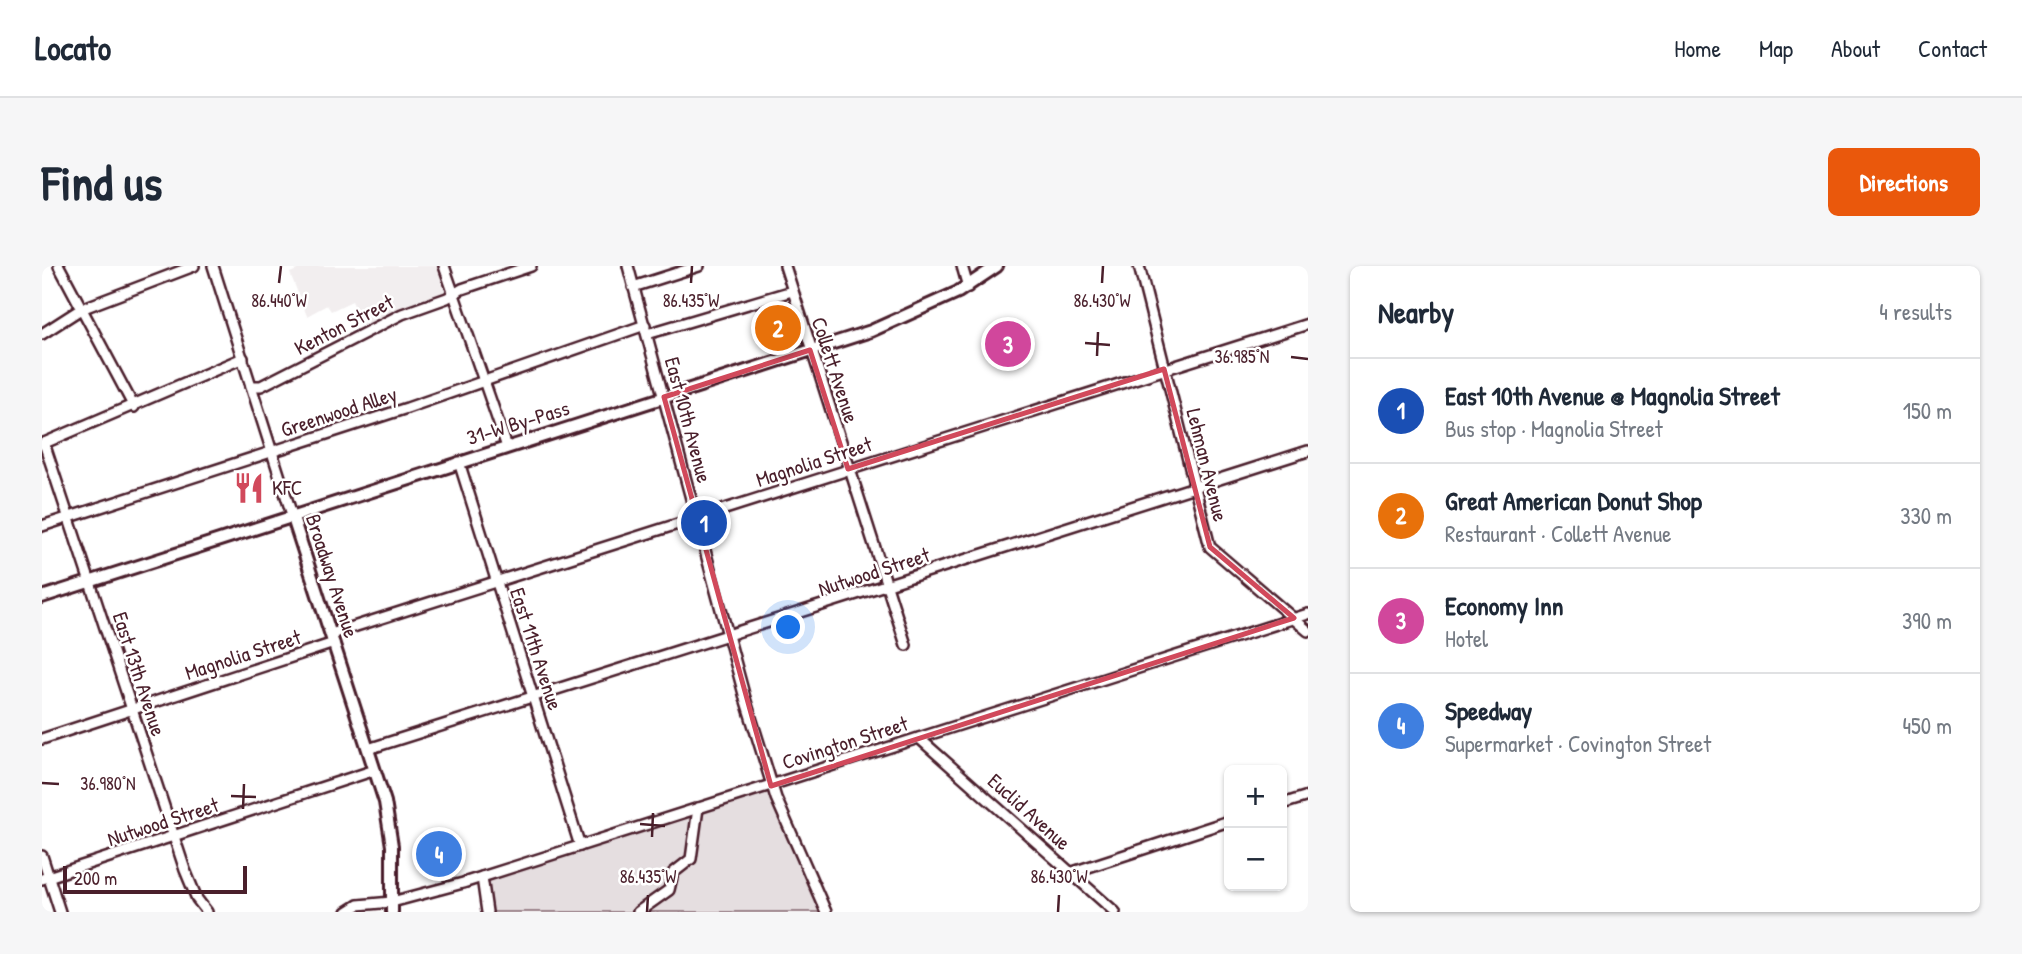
<!DOCTYPE html>
<html lang="en">
<head>
<meta charset="utf-8">
<style>
  :root { --surface:#fff; --page:#f6f6f7; --text:#1f2937; --muted:#747a83; --line:#e0e1e3; --accent:#ea580c }
  body { margin:0; font-family:"Patrick Hand",sans-serif; background:var(--page); color:var(--text) }
  .controls { position:absolute; right:21px; bottom:21px; display:grid; overflow:hidden; border-radius:10px; box-shadow:0 2px 5px #0004 }
  .controls button { width:63px; height:63px; display:grid; place-items:center; padding:0; border:0; border-bottom:2px solid var(--line); background:var(--surface); color:var(--text); font:35px sans-serif }
  .scale { position:absolute; left:21px; bottom:18px; width:184px; box-sizing:border-box; padding-left:7px; border:4px solid #4a1f2b; border-top:0; font-size:19px; line-height:24px; white-space:nowrap; color:#4a1f2b; -webkit-text-stroke:5px #fff; paint-order:stroke }
  .you { position:absolute; left:747px; top:362px; width:24px; height:24px; margin:-18px; border:5px solid #fff; border-radius:50%; background:#1a73e8; box-shadow:0 0 0 10px #1a73e833 }
  .badge { display:grid; place-items:center; width:46px; height:46px; border-radius:50%; background:var(--accent); color:#fff; font-size:23px; font-weight:700 }
  .pin { position:absolute; translate:-50% -50%; border:4px solid #fff; box-shadow:0 2px 7px #0006 }
  .list { margin:0; padding:0; list-style:none }
  h2 { display:flex; justify-content:space-between; align-items:center; height:91px; margin:0; padding:0 28px; font-size:30px }
  h2 small { font-size:23px; font-weight:400; color:var(--muted) }
  .list li { display:grid; grid-template-columns:46px 1fr auto; gap:21px; align-items:center; box-sizing:border-box; height:105px; padding:0 28px; border-top:2px solid var(--line) }
  .list b { display:block; font-size:26px; white-space:nowrap }
  .list p { margin:0; font-size:23px; white-space:nowrap; color:var(--muted) }
  .list em { font-size:23px; font-style:normal; color:var(--muted) }
  .map { position:relative; flex:none; width:1266px; height:646px; overflow:hidden; border-radius:10px }
  header { display:flex; align-items:center; gap:42px; box-sizing:border-box; height:98px; padding:0 35px; background:var(--surface); border-bottom:2px solid var(--line) }
  header strong { font-size:33px }
  nav { display:flex; gap:38px; margin-inline-start:auto; font-size:24px }
  .intro { display:flex; align-items:center; justify-content:space-between; box-sizing:border-box; height:168px; padding:0 42px }
  h1 { margin:0; font-size:49px }
  .button { padding:18px 32px; border-radius:10px; background:var(--accent); color:#fff; font-size:24px; font-weight:700 }
  main { display:flex; gap:42px; padding:0 42px }
  aside { flex:1; background:var(--surface); border-radius:10px; box-shadow:0 2px 5px #0004 }
  .map>svg:first-child { display:block }
  .built { fill:#f2eeef }
  .green { fill:#e5dee0; stroke:#987e86; stroke-width:2 }
  .lines { fill:none; stroke-linecap:round; stroke-linejoin:round }
  .minor-casing { stroke:#4a1f2b; stroke-width:14 }
  .major-casing { stroke:#4a1f2b; stroke-width:16 }
  .minor { stroke:#fff; stroke-width:9 }
  .major { stroke:#fff; stroke-width:10 }
  .marked { fill:none; stroke:#d1495b; stroke-width:5; stroke-linejoin:round }
  .ticks { fill:none; stroke:#4a1f2b; stroke-width:2.5 }
  .labels { text-anchor:middle; stroke-width:5; stroke-linejoin:round; paint-order:stroke }
  .street-label { font-size:21px; fill:#4a1f2b; stroke:#fff }
  .poi-label { font-size:21px; fill:#4a1f2b; stroke:#fff; text-anchor:start }
  .ticks-label { font-size:18px; text-anchor:middle; fill:#4a1f2b; stroke:#fff; stroke-width:5; stroke-linejoin:round; paint-order:stroke }
</style>
</head>
<body>
<header>
<strong>Locato</strong>
<nav><a>Home</a><a>Map</a><a>About</a><a>Contact</a></nav>
</header>
<div class="intro"><h1>Find us</h1><a class="button">Directions</a></div>
<main>
<div class="map">
<svg width="1266" height="646" viewBox="0 0 1266 646">
  <rect width="100%" height="100%" fill="#fff"/>
  <filter id="ink" filterUnits="userSpaceOnUse"><feTurbulence type="fractalNoise" baseFrequency=".0143" numOctaves="2"/><feDisplacementMap in="SourceGraphic" scale="14" xChannelSelector="R" yChannelSelector="G"/><feConvolveMatrix kernelMatrix="1 2 1 2 8 2 1 2 1" color-interpolation-filters="sRGB"/></filter>
  <g filter="url(#ink)">
    <polygon class="built" points="253,0 397,0 407,26 339,51 322,62 310,35 289,45 285,39 265,50 248,7 255,4"/>
    <polygon class="green" points="729,520 783,646 450,646 440,611"/>
    <g class="lines">
      <defs>
        <g id="minor">
          <polyline points="17,0 92,141"/>
          <polyline points="171,0 250,249"/>
          <polyline points="402,0 465,181"/>
          <polyline points="586,0 703,432 734,532 784,646"/>
          <polyline points="743,0 864,379"/>
          <polyline points="920,0 926,21"/>
          <polyline points="1097,0 1168,281 1266,365"/>
          <polyline points="591,21 657,0"/>
          <polyline points="0,68 39,43 152,0"/>
          <polyline points="605,68 750,25"/>
          <polyline points="209,120 219,120 360,48 405,32 420,23 489,0"/>
          <polyline points="2,177 143,604 155,633 165,646"/>
          <polyline points="0,178 201,92"/>
          <polyline points="417,196 538,580"/>
          <polyline points="0,260 365,142 603,59"/>
          <polyline points="289,368 1266,58"/>
          <polyline points="877,472 1073,646"/>
          <polyline points="0,473 292,377"/>
          <polyline points="326,483 1266,185"/>
          <polyline points="1240,538 1266,530"/>
          <polyline points="0,590 18,646"/>
          <polyline points="1028,607 1187,555"/>
          <polyline points="440,611 445,646"/>
          <polyline points="0,613 333,504"/>
          <polyline points="305,646 316,639 350,636 421,617 1266,348"/>
          <polyline points="596,646 627,624 631,607 649,593 656,542"/>
        </g>
        <g id="major">
          <polyline points="250,249 343,536 350,580 350,646"/>
          <polyline points="0,331 829,65 916,26 955,0"/>
        </g>
      </defs>
      <use href="#minor" class="minor-casing"/>
      <use href="#major" class="major-casing"/>
      <use href="#minor" class="minor"/>
      <use href="#major" class="major"/>
    </g>
  </g>
  <path class="marked" d="M768 84 806 203 1122 103 1168 281 1252 352 729 520 622 131Z"/>
  <path class="ticks" d="M237 17 239 0M649 17 650 0M1060 17 1061 0M1043 77 1068 79M1055 90 1056 66M1249 91 1266 93M0 517 17 518M189 530 214 531M201 543 202 518M598 558 623 560M610 571 611 547M605 646 606 629M1016 646 1017 629"/>
  <defs>
    <symbol id="restaurant-bare" viewBox="-9 -9 18 18"><path d="M-5-6h1v4h1v-4h1v4h1v-4h1v5L-1.5 .5V6h-2V.5L-5-1ZM5-6V6H3V1.5H1.5Q1.5-4 5-6Z" fill="#d1495b" stroke="#fff" stroke-width="2.5" paint-order="stroke"/></symbol>
  </defs>
  <g fill-rule="evenodd">
    <use href="#restaurant-bare" x="185" y="200" width="44" height="44"/>
  </g>
  <g class="labels">
    <g class="street-label">
      <text transform="translate(302 59) rotate(-27)" y="7">Kenton Street</text>
      <text transform="translate(793 104) rotate(72)" y="7">Collett Avenue</text>
      <text transform="translate(297 146) rotate(-18)" y="7">Greenwood Alley</text>
      <text transform="translate(646 154) rotate(75)" y="7">East 10th Avenue</text>
      <text transform="translate(476 157) rotate(-17)" y="7">31-W By-Pass</text>
      <text transform="translate(772 196) rotate(-18)" y="7">Magnolia Street</text>
      <text transform="translate(1165 199) rotate(76)" y="7">Lehman Avenue</text>
      <text transform="translate(832 306) rotate(-18)" y="7">Nutwood Street</text>
      <text transform="translate(290 310) rotate(72)" y="7">Broadway Avenue</text>
      <text transform="translate(494 383) rotate(72)" y="7">East 11th Avenue</text>
      <text transform="translate(201 389) rotate(-18)" y="7">Magnolia Street</text>
      <text transform="translate(97 408) rotate(72)" y="7">East 13th Avenue</text>
      <text transform="translate(803 477) rotate(-18)" y="7">Covington Street</text>
      <text transform="translate(987 546) rotate(42)" y="7">Euclid Avenue</text>
      <text transform="translate(121 556) rotate(-18)" y="7">Nutwood Street</text>
    </g>
    <g class="poi-label">
      <text x="230" y="229">KFC</text>
    </g>
  </g>
  <g class="ticks-label">
    <text x="237" y="41">86.440°W</text>
    <text x="649" y="41">86.435°W</text>
    <text x="1060" y="41">86.430°W</text>
    <text x="1200" y="97">36.985°N</text>
    <text x="66" y="524">36.980°N</text>
    <text x="606" y="617">86.435°W</text>
    <text x="1017" y="617">86.430°W</text>
  </g>
</svg>
<div class="controls">
<button>+</button>
<button>−</button>
</div>
<div class="scale">200 m</div>
<div class="you"></div>
<div class="pin badge" style="left:662px;top:257px;background:#1a4fb4">1</div>
<div class="pin badge" style="left:736px;top:62px;background:#e8710a">2</div>
<div class="pin badge" style="left:966px;top:78px;background:#d1479c">3</div>
<div class="pin badge" style="left:397px;top:588px;background:#3f7fe0">4</div>
</div>
<aside>
<h2>Nearby<small>4 results</small></h2>
<ul class="list">
<li><span class="badge" style="background:#1a4fb4">1</span><div><b>East 10th Avenue @ Magnolia Street</b><p>Bus stop · Magnolia Street</p></div><em>150 m</em></li>
<li><span class="badge" style="background:#e8710a">2</span><div><b>Great American Donut Shop</b><p>Restaurant · Collett Avenue</p></div><em>330 m</em></li>
<li><span class="badge" style="background:#d1479c">3</span><div><b>Economy Inn</b><p>Hotel</p></div><em>390 m</em></li>
<li><span class="badge" style="background:#3f7fe0">4</span><div><b>Speedway</b><p>Supermarket · Covington Street</p></div><em>450 m</em></li>
</ul>
</aside>
</main>
</body>
</html>
